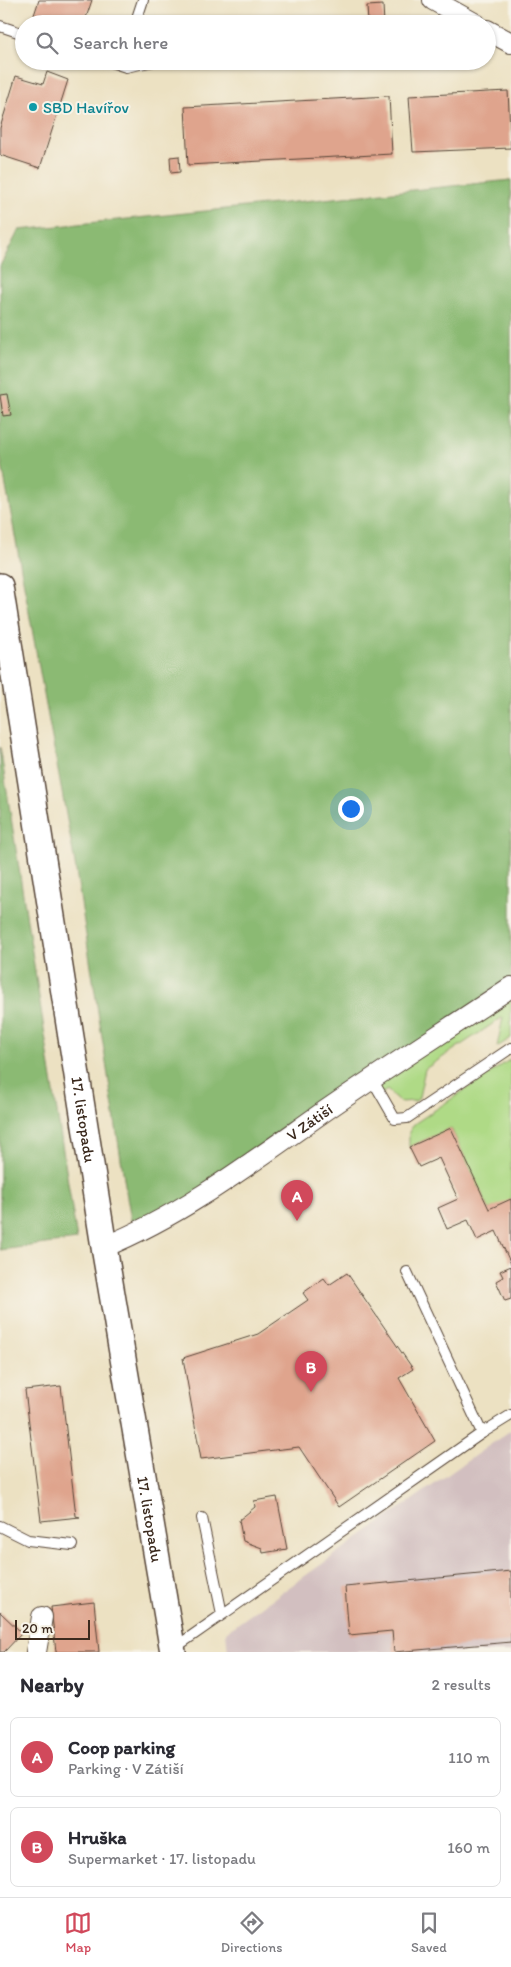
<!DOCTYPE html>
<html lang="en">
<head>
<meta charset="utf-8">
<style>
  :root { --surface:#fff; --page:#f7f7f7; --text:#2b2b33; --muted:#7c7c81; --line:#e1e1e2; --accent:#d1495b }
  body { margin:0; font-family:Itim,sans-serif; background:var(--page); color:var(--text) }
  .scale { position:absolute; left:15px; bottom:12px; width:75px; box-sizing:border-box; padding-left:5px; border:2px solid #3b2a1e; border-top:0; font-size:14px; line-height:18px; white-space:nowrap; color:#3b2a1e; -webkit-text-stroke:4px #f7f3e8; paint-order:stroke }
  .you { position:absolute; left:350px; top:808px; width:18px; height:18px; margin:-12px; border:4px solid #fff; border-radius:50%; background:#1a73e8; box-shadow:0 0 0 8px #1a73e833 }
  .badge { display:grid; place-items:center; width:32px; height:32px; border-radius:50%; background:var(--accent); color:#fff; font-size:16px; font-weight:700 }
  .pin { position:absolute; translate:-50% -41px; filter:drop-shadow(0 1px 2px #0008) }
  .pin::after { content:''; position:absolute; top:26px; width:18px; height:15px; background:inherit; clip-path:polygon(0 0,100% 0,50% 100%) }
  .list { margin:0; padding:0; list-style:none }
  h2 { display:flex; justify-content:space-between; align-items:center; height:65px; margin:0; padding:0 20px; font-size:21px }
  h2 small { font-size:16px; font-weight:400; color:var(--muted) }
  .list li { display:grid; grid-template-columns:32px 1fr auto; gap:15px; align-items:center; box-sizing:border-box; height:80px; margin:0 10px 10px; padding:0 10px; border:1px solid var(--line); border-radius:8px }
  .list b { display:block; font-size:19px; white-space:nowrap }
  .list p { margin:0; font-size:16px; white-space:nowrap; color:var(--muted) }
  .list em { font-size:16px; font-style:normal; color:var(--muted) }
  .icon { flex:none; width:28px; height:28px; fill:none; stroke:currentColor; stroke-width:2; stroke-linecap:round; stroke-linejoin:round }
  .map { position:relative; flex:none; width:511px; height:1652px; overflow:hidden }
  .search { position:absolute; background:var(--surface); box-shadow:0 1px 4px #0004; left:15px; right:15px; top:15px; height:55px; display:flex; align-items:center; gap:12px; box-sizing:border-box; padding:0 18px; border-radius:28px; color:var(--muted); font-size:19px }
  .sheet { height:245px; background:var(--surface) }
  nav { display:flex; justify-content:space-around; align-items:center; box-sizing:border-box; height:70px; border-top:1px solid var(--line); background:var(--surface); font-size:14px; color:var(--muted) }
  nav a { display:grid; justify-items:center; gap:2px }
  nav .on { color:var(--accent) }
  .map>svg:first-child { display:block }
  .industrial { fill:#d2bfc0 }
  .green { fill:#afda86; stroke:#758252 }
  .forest { fill:#8bba73; stroke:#637248 }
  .building { fill:#dfa48d }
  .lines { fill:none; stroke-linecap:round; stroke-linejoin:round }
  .service-casing { stroke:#564537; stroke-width:12 }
  .minor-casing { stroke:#564537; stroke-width:22 }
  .tertiary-casing { stroke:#564537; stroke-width:28 }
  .service { stroke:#fff; stroke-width:10 }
  .minor { stroke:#fff; stroke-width:20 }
  .tertiary { stroke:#fff; stroke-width:25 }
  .culture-dot { fill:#0f9aa8; stroke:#f7f3e8; stroke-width:2 }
  .labels { text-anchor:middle; stroke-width:4; stroke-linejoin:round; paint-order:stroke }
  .culture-label { font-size:16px; fill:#0d838f; stroke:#f7f3e8; text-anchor:start }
  .street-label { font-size:16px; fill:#3b2a1e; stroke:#f7f3e8 }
</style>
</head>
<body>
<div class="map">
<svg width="511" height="1652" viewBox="0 0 511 1652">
  <rect width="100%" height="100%" fill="#f7f3e8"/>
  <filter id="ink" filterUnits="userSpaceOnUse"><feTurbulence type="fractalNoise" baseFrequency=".02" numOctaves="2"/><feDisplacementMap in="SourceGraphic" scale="10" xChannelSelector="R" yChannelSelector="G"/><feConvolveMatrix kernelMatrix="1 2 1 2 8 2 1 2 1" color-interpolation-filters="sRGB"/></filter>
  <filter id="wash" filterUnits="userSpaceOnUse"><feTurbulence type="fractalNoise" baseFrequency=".0096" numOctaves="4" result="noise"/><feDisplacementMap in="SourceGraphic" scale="20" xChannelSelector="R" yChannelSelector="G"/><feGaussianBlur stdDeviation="1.12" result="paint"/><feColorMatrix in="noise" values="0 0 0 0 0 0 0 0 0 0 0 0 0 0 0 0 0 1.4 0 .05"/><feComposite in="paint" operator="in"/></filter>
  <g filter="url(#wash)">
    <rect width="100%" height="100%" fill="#ece1c2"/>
    <polygon class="industrial" points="511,1430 511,1652 228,1652 226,1632"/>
    <g class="green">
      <polygon points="511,996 511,1038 497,1047 503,1017 425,1069 419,1097 416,1101 400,1102 387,1090 373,1100 367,1086"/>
      <polygon points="511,1059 511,1204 489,1209 451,1128 409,1147 409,1132 414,1124"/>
    </g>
    <g class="forest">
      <polygon points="511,180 511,994 386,1073 148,1238 132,1225 126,1191 74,858 0,454 0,266 19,230"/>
      <polygon points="0,747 77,1240 0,1250"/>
    </g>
    <g id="blocks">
      <g class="building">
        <polygon points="39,0 92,0 84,24 61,24 34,15"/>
        <polygon points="383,5 384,24 368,24 367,6"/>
        <polygon points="47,72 68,80 40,168 0,155 0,128 16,76 43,84"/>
        <polygon points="508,91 511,148 413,152 409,96"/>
        <polygon points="389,96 392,154 188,165 185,107"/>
        <polygon points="179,156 180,172 171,173 170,157"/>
        <polygon points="7,394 11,415 3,416 0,395"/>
        <polygon points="451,1128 489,1209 511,1199 511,1264 496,1231 477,1240 468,1220 447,1229 438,1208 458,1199 439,1158 419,1167 409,1147"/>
        <polygon points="511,1266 511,1299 505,1301 496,1281 503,1277 500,1271"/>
        <polygon points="347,1273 413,1369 399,1378 435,1441 339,1507 299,1447 201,1459 183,1358 258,1334 308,1300 303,1293 324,1278 329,1285"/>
        <polygon points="61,1386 76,1516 80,1517 41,1521 25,1390"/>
        <polygon points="277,1497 287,1549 263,1553 262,1548 243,1541 239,1520 255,1507 254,1501"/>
        <polygon points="511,1571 511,1642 394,1652 392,1631 349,1635 345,1587"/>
        <polygon points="94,1602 99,1652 56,1652 51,1607"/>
        <polygon points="0,1612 22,1633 4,1652 0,1652"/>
      </g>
    </g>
  </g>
  <g filter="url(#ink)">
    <use href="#blocks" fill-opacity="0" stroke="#564537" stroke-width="1"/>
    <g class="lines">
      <defs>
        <g id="service">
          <polyline points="135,24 143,0"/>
          <polyline points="0,26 24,34"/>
          <polyline points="108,61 126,67 154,61"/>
          <polyline points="372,1079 395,1119 407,1118 511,1048"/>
          <polyline points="407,1272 482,1433"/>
          <polyline points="202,1518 222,1614"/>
          <polyline points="0,1526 28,1540 72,1545"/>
          <polyline points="173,1649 482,1433 511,1415"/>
        </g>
        <g id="minor">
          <polyline points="433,0 476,24"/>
          <polyline points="487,30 511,43"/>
          <path id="s1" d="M104 1247C182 1215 251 1163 319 1115 382 1071 447 1030 511 987"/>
          <polyline points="36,1652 42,1617"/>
        </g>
        <g id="tertiary">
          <path id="s2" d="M0 586 104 1247 173 1652"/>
        </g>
      </defs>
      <use href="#service" class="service-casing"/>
      <use href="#minor" class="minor-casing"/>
      <use href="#tertiary" class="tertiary-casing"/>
      <use href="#service" class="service"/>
      <use href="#minor" class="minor"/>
      <use href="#tertiary" class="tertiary"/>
    </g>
  </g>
  <circle class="culture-dot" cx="33" cy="107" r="5"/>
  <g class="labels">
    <g class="culture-label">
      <text x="43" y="113">SBD Havířov</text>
    </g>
    <g class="street-label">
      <text dy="6" stroke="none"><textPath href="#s2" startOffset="540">17. listopadu</textPath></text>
      <text dy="6" stroke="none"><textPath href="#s1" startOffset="241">V Zátiší</textPath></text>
      <text dy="6" stroke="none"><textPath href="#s2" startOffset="945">17. listopadu</textPath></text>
    </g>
  </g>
</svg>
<div class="scale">20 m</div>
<div class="you"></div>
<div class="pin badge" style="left:297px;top:1221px">A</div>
<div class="pin badge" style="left:311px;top:1392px">B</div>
<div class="search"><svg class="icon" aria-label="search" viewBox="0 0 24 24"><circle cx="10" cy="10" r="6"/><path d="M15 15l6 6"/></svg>Search here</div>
</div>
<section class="sheet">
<h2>Nearby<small>2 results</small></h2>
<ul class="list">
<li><span class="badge">A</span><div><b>Coop parking</b><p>Parking · V Zátiší</p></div><em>110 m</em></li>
<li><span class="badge">B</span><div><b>Hruška</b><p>Supermarket · 17. listopadu</p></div><em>160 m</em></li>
</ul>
</section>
<nav>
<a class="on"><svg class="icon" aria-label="map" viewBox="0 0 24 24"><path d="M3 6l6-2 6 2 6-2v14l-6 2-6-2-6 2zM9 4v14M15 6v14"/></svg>Map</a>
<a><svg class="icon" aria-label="directions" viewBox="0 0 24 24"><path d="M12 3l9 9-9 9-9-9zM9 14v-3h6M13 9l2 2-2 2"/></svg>Directions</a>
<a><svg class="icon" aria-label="saved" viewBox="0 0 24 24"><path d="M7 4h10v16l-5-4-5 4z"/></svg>Saved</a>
</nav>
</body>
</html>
